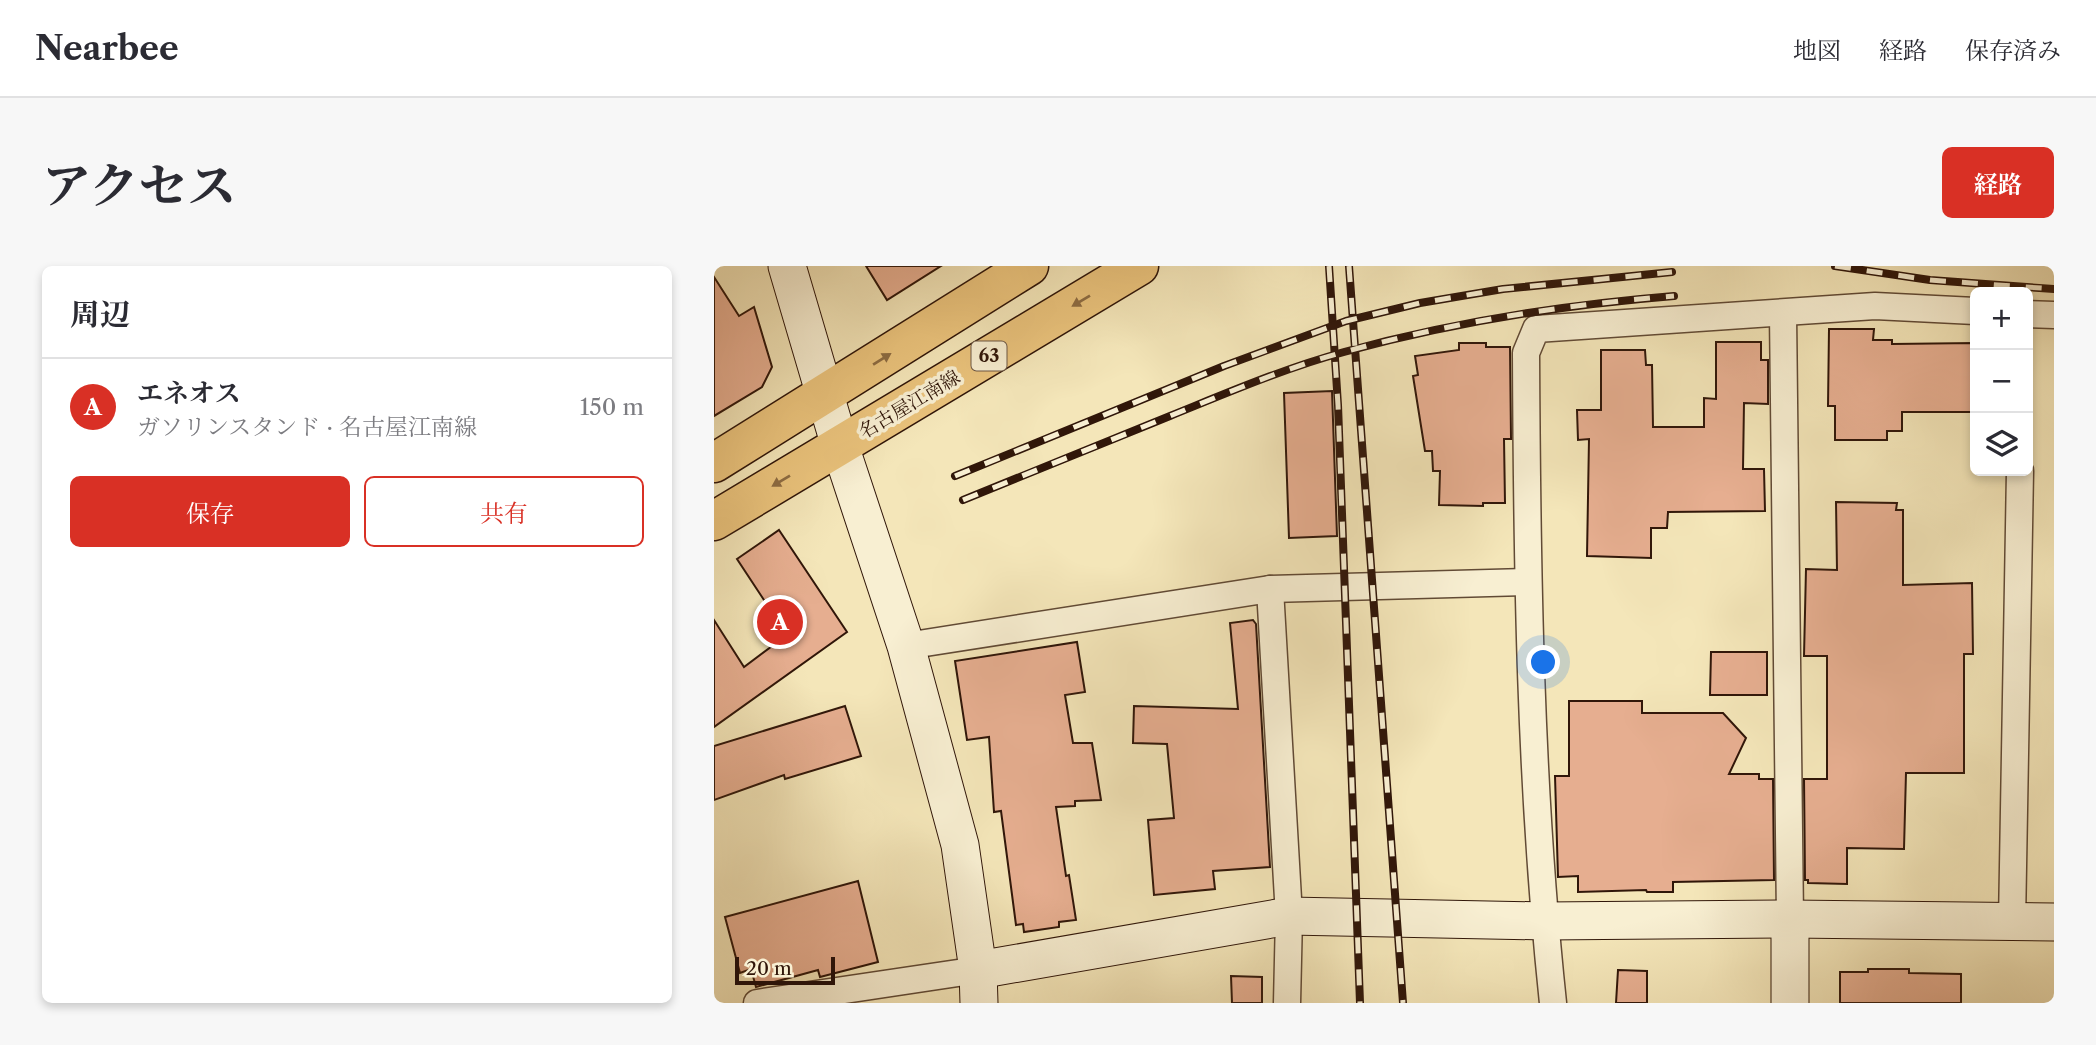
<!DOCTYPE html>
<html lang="ja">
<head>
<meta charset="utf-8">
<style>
  :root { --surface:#fff; --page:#f7f7f7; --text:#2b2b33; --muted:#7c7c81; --line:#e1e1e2; --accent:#d93025 }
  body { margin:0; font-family:"Libre Caslon Text","Noto Serif JP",serif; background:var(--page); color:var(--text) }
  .controls { position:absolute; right:21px; top:21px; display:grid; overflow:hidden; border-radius:10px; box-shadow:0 4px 10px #0003 }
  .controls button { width:63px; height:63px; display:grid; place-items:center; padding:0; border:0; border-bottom:2px solid var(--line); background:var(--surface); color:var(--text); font:35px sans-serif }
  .scale { position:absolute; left:21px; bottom:18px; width:100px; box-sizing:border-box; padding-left:7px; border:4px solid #301609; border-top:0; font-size:19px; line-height:24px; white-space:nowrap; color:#301609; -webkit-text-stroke:5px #f8efd2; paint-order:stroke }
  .you { position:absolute; left:830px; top:397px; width:24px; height:24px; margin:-18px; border:5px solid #fff; border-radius:50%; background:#1a73e8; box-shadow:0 0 0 10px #1a73e833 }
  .badge { display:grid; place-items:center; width:46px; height:46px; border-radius:50%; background:var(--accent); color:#fff; font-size:23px; font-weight:700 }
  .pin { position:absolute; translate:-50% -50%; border:4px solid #fff; box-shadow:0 2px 7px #0006 }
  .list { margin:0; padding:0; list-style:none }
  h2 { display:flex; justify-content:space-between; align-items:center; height:91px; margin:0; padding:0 28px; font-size:30px }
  h2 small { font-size:23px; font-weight:400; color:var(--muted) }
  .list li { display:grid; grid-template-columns:46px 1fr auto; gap:21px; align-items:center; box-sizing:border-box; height:98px; padding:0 28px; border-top:2px solid var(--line) }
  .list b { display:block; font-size:26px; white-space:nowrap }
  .list p { margin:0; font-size:23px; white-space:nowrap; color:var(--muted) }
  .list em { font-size:23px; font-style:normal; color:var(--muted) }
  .actions { display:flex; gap:14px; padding:21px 28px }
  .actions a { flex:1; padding:16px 0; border:2px solid var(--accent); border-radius:10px; text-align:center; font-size:24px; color:var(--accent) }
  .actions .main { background:var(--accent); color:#fff }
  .icon { flex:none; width:38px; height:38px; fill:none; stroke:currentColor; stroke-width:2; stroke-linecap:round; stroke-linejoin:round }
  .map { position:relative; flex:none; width:1340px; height:737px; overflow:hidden; border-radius:10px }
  header { display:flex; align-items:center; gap:42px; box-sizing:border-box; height:98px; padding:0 35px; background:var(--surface); border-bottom:2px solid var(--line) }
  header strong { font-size:33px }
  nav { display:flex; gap:38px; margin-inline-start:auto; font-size:24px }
  .intro { display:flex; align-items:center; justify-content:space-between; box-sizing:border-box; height:168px; padding:0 42px }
  h1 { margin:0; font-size:49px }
  .button { padding:18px 32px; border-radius:10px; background:var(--accent); color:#fff; font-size:24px; font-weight:700 }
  main { display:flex; gap:42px; padding:0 42px }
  aside { flex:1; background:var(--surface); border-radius:10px; box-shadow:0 4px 10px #0003 }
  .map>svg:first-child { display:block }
  .building { fill:#e6ae90; stroke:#301609; stroke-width:2 }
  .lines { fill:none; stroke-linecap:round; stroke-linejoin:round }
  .street-casing { stroke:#614a35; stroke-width:29 }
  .secondary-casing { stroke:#301609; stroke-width:39 }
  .primary-casing { stroke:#301609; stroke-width:41 }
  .street { stroke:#f8efd2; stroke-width:26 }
  .secondary { stroke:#f8efd2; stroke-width:37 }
  .primary { stroke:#eac37c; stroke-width:38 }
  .rail-casing { stroke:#301609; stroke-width:8 }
  .rail { stroke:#f8efd2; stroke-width:5; stroke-dasharray:16; stroke-linecap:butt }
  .oneway { fill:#8d6c42 }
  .labels { text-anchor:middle; stroke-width:7; stroke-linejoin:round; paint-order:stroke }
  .shield { fill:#f8efd2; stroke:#6c5745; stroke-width:2 }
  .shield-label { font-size:18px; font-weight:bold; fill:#301609 }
  .street-label { font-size:19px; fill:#301609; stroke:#f8efd2 }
</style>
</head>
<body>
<header>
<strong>Nearbee</strong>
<nav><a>地図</a><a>経路</a><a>保存済み</a></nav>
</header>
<div class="intro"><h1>アクセス</h1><a class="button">経路</a></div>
<main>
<aside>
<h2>周辺<small></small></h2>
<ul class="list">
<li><span class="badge">A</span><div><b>エネオス</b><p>ガソリンスタンド · 名古屋江南線</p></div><em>150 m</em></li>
</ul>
<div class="actions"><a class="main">保存</a><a>共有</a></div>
</aside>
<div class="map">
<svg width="1340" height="737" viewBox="0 0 1340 737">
  <rect width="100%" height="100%" fill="#f4e6b9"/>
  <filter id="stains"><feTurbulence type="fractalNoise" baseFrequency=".00286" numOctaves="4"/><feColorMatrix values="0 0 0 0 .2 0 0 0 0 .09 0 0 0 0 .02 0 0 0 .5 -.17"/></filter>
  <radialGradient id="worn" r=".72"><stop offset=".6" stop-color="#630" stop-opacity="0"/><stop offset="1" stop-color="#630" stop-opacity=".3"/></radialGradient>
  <g class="building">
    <polygon points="152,0 227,0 173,34"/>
    <polygon points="0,11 25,50 40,41 58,101 48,121 0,150"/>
    <polygon points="1115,63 1160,63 1159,74 1178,74 1178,78 1261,77 1261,146 1188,146 1188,165 1173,165 1173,174 1121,174 1121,140 1114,140"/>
    <polygon points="1002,76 1047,76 1047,94 1054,94 1054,138 1030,137 1029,203 1050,203 1051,245 954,246 953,262 937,262 937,292 873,290 875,173 864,174 863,144 887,144 887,84 931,84 932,99 938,99 939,161 990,161 990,132 1002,133"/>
    <polygon points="745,77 772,77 772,81 796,81 797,173 790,173 791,237 769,237 769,240 725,239 726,205 719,205 718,185 711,185 699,110 704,109 701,90 745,84"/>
    <polygon points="618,125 623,270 575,272 570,127"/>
    <polygon points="1122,236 1183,237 1182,244 1189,244 1189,319 1258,317 1259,388 1250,388 1250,507 1192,507 1190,583 1133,582 1133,618 1094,617 1094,614 1091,614 1090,513 1113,513 1113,390 1090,390 1092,303 1123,304"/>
    <polygon points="65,264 133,366 0,461 0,354 30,401 73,369 23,293"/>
    <polygon points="539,354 542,358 556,601 499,605 501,623 440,629 434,554 460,552 453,478 419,477 420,440 524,443 516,357"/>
    <polygon points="363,376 371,426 351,429 359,477 378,477 387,534 361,535 361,540 342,541 352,610 355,609 362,654 345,656 345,661 310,666 309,658 302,659 287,545 280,546 275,471 253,474 241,395"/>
    <polygon points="997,386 1053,386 1053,429 996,429"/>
    <polygon points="855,435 928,435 928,447 1009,447 1032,472 1015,508 1045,508 1045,513 1059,513 1060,614 959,616 959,626 933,626 932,624 864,626 864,610 844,611 841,510 855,510"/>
    <polygon points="131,440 147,490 71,513 70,509 0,534 0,480"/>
    <polygon points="144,615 164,696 106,711 104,704 42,721 37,703 26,707 11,651"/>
    <polygon points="1154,703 1195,703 1195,707 1247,708 1247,737 1126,737 1126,706 1154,706"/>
    <polygon points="904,704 933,705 933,737 902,737"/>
    <polygon points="517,710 548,711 548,737 518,737"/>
  </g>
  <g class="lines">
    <defs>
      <g id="street">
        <polyline points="1069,48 1076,653"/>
        <polyline points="1314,48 1340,49"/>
        <polyline points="556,323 575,650 573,737"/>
        <polyline points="192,380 556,323 813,316"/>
        <polyline points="1298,657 1306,205"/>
        <polyline points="43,737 264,704"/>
        <path d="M839 737C816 521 813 304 812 87L822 63 1161 40 1261 45"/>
      </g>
      <g id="secondary">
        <polyline points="73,0 126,180 192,380 246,579 264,704 265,737"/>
        <polyline points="264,704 575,650 831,655 1076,653 1340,656"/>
        <polyline points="1076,737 1076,653"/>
      </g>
      <g id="primary">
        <polyline points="0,197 315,0"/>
        <polyline points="0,255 425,0"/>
      </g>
    </defs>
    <use href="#street" class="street-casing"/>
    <use href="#secondary" class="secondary-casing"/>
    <use href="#primary" class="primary-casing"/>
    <use href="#street" class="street"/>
    <use href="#secondary" class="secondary"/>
    <use href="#primary" class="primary"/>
    <defs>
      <g id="rail">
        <polyline points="615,0 624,139 646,737"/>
        <polyline points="635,0 689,737"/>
        <polyline points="1121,0 1216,14 1340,23"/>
        <polyline points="241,210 510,100 632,55 706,37 789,23 958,6"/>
        <path d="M249 234C318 206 387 178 456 150 513 127 571 102 630 86 739 56 848 39 960 30"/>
      </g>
    </defs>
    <use href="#rail" class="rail-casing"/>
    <use href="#rail" class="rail"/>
  </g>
  <defs><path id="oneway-solid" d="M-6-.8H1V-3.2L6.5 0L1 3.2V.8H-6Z" transform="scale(1.75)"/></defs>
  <g class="oneway">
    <use href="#oneway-solid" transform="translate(367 35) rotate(149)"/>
    <use href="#oneway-solid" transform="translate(168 93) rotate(-32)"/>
    <use href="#oneway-solid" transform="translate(67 215) rotate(149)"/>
  </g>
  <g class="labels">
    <rect class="shield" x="257.5" y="75.5" width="35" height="29" rx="5"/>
    <g class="shield-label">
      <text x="275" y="96">63</text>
    </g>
    <g class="street-label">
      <text transform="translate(195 138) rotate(-31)" y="7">名古屋江南線</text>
    </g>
  </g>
  <rect width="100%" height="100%" filter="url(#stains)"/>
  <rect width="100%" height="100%" fill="url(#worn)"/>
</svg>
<div class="controls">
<button>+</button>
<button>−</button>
<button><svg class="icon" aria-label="layers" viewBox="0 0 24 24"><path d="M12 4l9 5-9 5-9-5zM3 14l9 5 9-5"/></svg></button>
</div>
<div class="scale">20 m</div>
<div class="you"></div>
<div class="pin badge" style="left:66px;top:356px">A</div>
</div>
</main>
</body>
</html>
